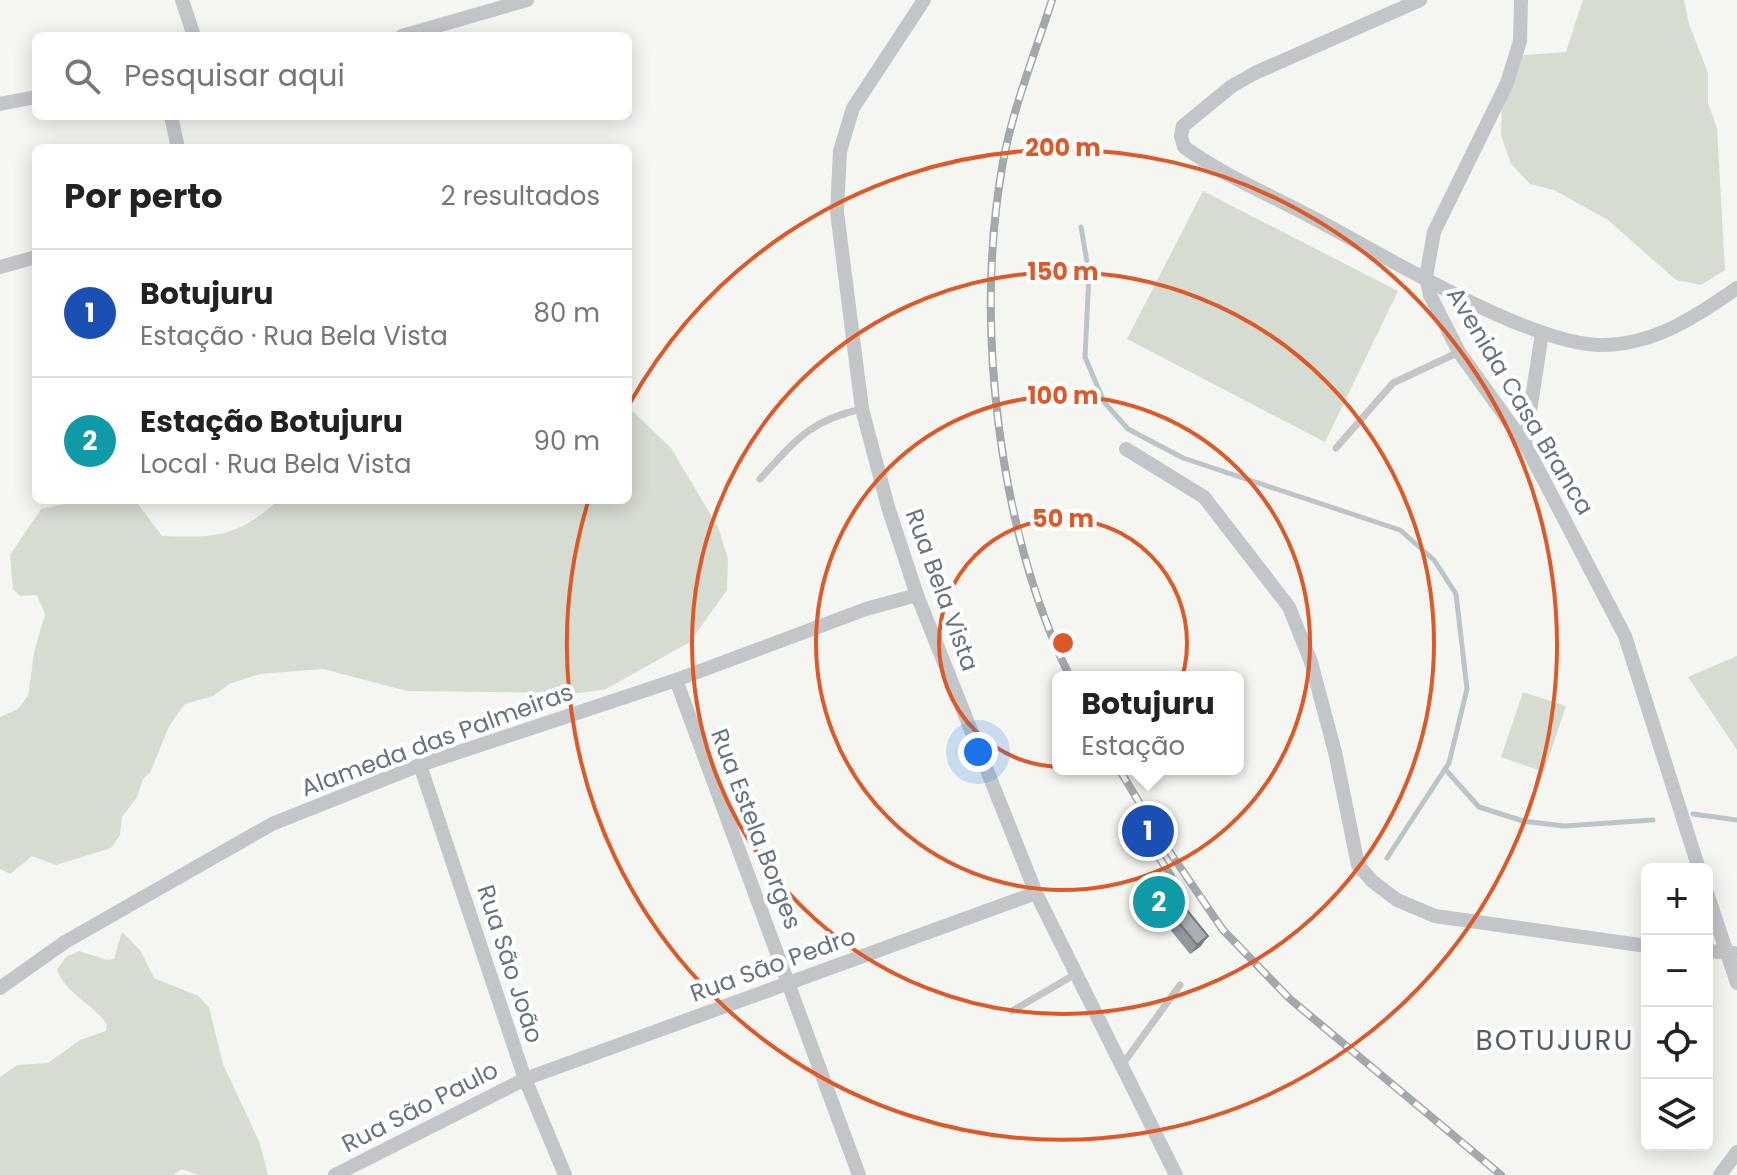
<!DOCTYPE html>
<html lang="pt">
<head>
<meta charset="utf-8">
<style>
  :root { --surface:#fff; --page:#f2f2f2; --text:#222; --muted:#767676; --line:#e0e0e0; --accent:#111827 }
  body { margin:0; font-family:Poppins,sans-serif; background:var(--page); color:var(--text) }
  .controls { position:absolute; right:24px; bottom:24px; display:grid; overflow:hidden; border-radius:12px; box-shadow:0 4px 20px #0003 }
  .controls button { width:72px; height:72px; display:grid; place-items:center; padding:0; border:0; border-bottom:2px solid var(--line); background:var(--surface); color:var(--text); font:40px sans-serif }
  .you { position:absolute; left:978px; top:752px; width:28px; height:28px; margin:-20px; border:6px solid #fff; border-radius:50%; background:#1a73e8; box-shadow:0 0 0 12px #1a73e833 }
  .badge { display:grid; place-items:center; width:52px; height:52px; border-radius:50%; background:var(--accent); color:#fff; font-size:26px; font-weight:700 }
  .pin { position:absolute; translate:-50% -50%; border:4px solid #fff; box-shadow:0 2px 8px #0006 }
  .popup { position:absolute; left:1052px; top:671px; width:192px; height:104px; box-sizing:border-box; display:grid; place-content:center; border-radius:12px; background:var(--surface); filter:drop-shadow(0 2px 6px #0005); font-size:26px; white-space:nowrap; color:var(--muted) }
  .popup b { font-size:30px; color:var(--text) }
  .popup::after { content:''; position:absolute; left:50%; top:100%; margin-left:-16px; border:16px solid transparent; border-top-color:var(--surface) }
  .list { margin:0; padding:0; list-style:none }
  h2 { display:flex; justify-content:space-between; align-items:center; height:104px; margin:0; padding:0 32px; font-size:34px }
  h2 small { font-size:26px; font-weight:400; color:var(--muted) }
  .list li { display:grid; grid-template-columns:52px 1fr auto; gap:24px; align-items:center; box-sizing:border-box; height:128px; padding:0 32px; border-top:2px solid var(--line) }
  .list b { display:block; font-size:30px; white-space:nowrap }
  .list p { margin:0; font-size:26px; white-space:nowrap; color:var(--muted) }
  .list em { font-size:26px; font-style:normal; color:var(--muted) }
  .icon { flex:none; width:44px; height:44px; fill:none; stroke:currentColor; stroke-width:2; stroke-linecap:round; stroke-linejoin:round }
  .map { position:relative; flex:none; width:1737px; height:1175px; overflow:hidden }
  .search { position:absolute; background:var(--surface); box-shadow:0 4px 20px #0003; left:32px; top:32px; width:600px; height:88px; display:flex; align-items:center; gap:20px; box-sizing:border-box; padding:0 28px; border-radius:12px; color:var(--muted); font-size:30px }
  .panel { position:absolute; background:var(--surface); box-shadow:0 4px 20px #0003; left:32px; top:144px; width:600px; height:360px; border-radius:12px }
  .map>svg:first-child { display:block }
  .green { fill:#d6dcd2 }
  .lines { fill:none; stroke-linecap:round; stroke-linejoin:round }
  .stream { stroke:#bbc5c9; stroke-width:5 }
  .service { stroke:#c3c6c9; stroke-width:7 }
  .minor { stroke:#c3c6c9; stroke-width:14 }
  .rail-casing { stroke:#a3a8ad; stroke-width:8 }
  .rail { stroke:#fff; stroke-width:5; stroke-dasharray:15; stroke-linecap:butt }
  .wall { fill:#91979c }
  .shaded-wall { fill:#767b7f }
  .building { fill:#a9b0b5; stroke:#767b7f; stroke-width:2 }
  .ring { fill:none; stroke:#de5928; stroke-width:4 }
  .labels { text-anchor:middle; stroke-width:8; stroke-linejoin:round; paint-order:stroke }
  .street-label { font-size:24px; fill:#657481; stroke:#fff }
  .quarter-label { font-size:28px; letter-spacing:2px; fill:#525d67; stroke:#fff }
  .centre { fill:#de5928; stroke:#fff; stroke-width:4 }
  .ring-label { font-size:24px; text-anchor:middle; font-weight:bold; fill:#de5928; stroke:#fff; stroke-width:8; stroke-linejoin:round; paint-order:stroke }
</style>
</head>
<body>
<div class="map">
<svg width="1737" height="1175" viewBox="0 0 1737 1175">
  <rect width="100%" height="100%" fill="#f5f5f1"/>
  <g class="green">
    <polygon points="1583,0 1684,0 1689,24 1708,73 1708,103 1717,128 1725,270 1701,285 1676,280 1608,220 1554,190 1530,184 1511,164 1501,135 1502,106 1512,56 1566,52"/>
    <polygon points="1203,191 1398,291 1325,442 1127,339"/>
    <path d="M628 407 671 448 718 527 728 559 727 590 690 642 606 689 580 693 407 691 323 669 260 674 229 684 213 696 185 704 169 726 150 773 143 779 137 797 122 817 120 835 111 848 56 865 32 856 10 874 0 869V717L18 709 28 696 34 653 45 614 37 595 20 596 13 589 10 555 41 509 65 504 66 500H135L162 536C217 538 236 537 279 500H628Z"/>
    <polygon points="1737,656 1737,750 1688,677"/>
    <polygon points="1523,692 1566,706 1544,772 1501,757"/>
    <path d="M122 932 140 950 154 978 198 996 209 1007 223 1064 260 1144 268 1175H198L182 1169 173 1175H0V1077L17 1065 48 1063 80 1040 106 1031 107 1025C92 1002 66 995 57 969L66 957 79 951 107 960 114 959Z"/>
  </g>
  <g class="lines">
    <g class="stream">
      <polyline points="1081,227 1089,274 1085,357 1104,402 1128,429 1183,458 1400,530 1434,560 1456,594 1467,689 1449,763 1387,858"/>
      <polyline points="1445,769 1479,807 1523,821 1564,826 1653,820"/>
      <polyline points="1693,814 1737,820"/>
    </g>
    <g class="service">
      <polyline points="1336,448 1393,383 1459,352"/>
      <path d="M760 479C795 441 810 420 862 409"/>
      <polyline points="1012,1011 1074,975"/>
      <polyline points="1122,1065 1180,985"/>
    </g>
    <g class="minor">
      <polyline points="182,0 194,36"/>
      <polyline points="924,0 853,108 840,151 837,212 862,409 888,507 917,595 1036,893 1176,1175"/>
      <path d="M1420 0 1255 73 1232 86 1183 126 1181 136 1184 147C1224 176 1273 196 1317 220 1385 256 1527 343 1599 345 1652 346 1696 317 1737 288"/>
      <polyline points="1521,0 1520,41 1507,83 1434,232 1426,277 1430,295 1459,352 1525,444 1625,636 1699,869"/>
      <polyline points="402,36 527,0"/>
      <polyline points="0,104 36,97"/>
      <polyline points="171,116 178,148"/>
      <polyline points="0,267 36,257"/>
      <polyline points="1525,444 1542,333"/>
      <polyline points="1126,449 1204,497 1289,607 1311,662 1335,752 1358,865 1372,881 1397,900 1435,916 1647,946"/>
      <polyline points="676,680 859,1175"/>
      <polyline points="420,765 525,1079 565,1175"/>
      <polyline points="1707,893 1737,983"/>
      <polyline points="1707,951 1734,953"/>
      <polyline points="0,988 65,942 272,824 420,765 676,680 866,609 917,595"/>
      <polyline points="335,1175 525,1079 1036,893"/>
      <polyline points="1720,1175 1737,1152"/>
    </g>
    <defs>
      <g id="rail">
        <path d="M1052 0C1035 53 1013 108 1003 162 974 323 998 530 1070 677"/>
        <polyline points="1119,769 1165,845 1223,930 1290,999 1501,1175"/>
        <polyline points="1141,829 1171,876"/>
      </g>
    </defs>
    <use href="#rail" class="rail-casing"/>
    <use href="#rail" class="rail"/>
  </g>
  <polygon class="wall" points="1171,913 1201,946 1190,954 1164,922"/>
  <polygon class="shaded-wall" points="1208,936 1201,946 1190,954 1197,945"/>
  <polygon class="building" points="1182,904 1208,936 1197,945 1171,913"/>
  <g class="ring">
    <circle cx="1063" cy="643" r="124"/>
    <circle cx="1063" cy="643" r="247"/>
    <circle cx="1063" cy="643" r="371"/>
    <path d="M630 403A495 495 0 1 1 588 502"/>
  </g>
  <g class="labels">
    <g class="street-label">
      <text transform="translate(1520 401) rotate(59)" y="8">Avenida Casa Branca</text>
      <text transform="translate(942 590) rotate(70)" y="8">Rua Bela Vista</text>
      <text transform="translate(437 740) rotate(-20)" y="8">Alameda das Palmeiras</text>
      <text transform="translate(756 829) rotate(69)" y="8">Rua Estela Borges</text>
      <text transform="translate(510 964) rotate(72)" y="8">Rua São João</text>
      <text transform="translate(773 965) rotate(-20)" y="8">Rua São Pedro</text>
      <text transform="translate(420 1107) rotate(-27)" y="8">Rua São Paulo</text>
    </g>
    <g class="quarter-label">
      <text x="1555" y="1050">BOTUJURU</text>
    </g>
  </g>
  <circle cx="1063" cy="643" r="12" class="centre"/>
  <g class="ring-label">
    <text x="1063" y="156">200 m</text>
    <text x="1063" y="280">150 m</text>
    <text x="1063" y="404">100 m</text>
    <text x="1063" y="527">50 m</text>
  </g>
</svg>
<div class="controls">
<button>+</button>
<button>−</button>
<button><svg class="icon" aria-label="locate" viewBox="0 0 24 24"><circle cx="12" cy="12" r="6"/><path d="M12 2v4M12 18v4M2 12h4M18 12h4"/></svg></button>
<button><svg class="icon" aria-label="layers" viewBox="0 0 24 24"><path d="M12 4l9 5-9 5-9-5zM3 14l9 5 9-5"/></svg></button>
</div>
<div class="you"></div>
<div class="pin badge" style="left:1148px;top:831px;background:#1a4fb4">1</div>
<div class="popup"><b>Botujuru</b>Estação</div>
<div class="pin badge" style="left:1159px;top:902px;background:#0f9aa8">2</div>
<div class="search"><svg class="icon" aria-label="search" viewBox="0 0 24 24"><circle cx="10" cy="10" r="6"/><path d="M15 15l6 6"/></svg>Pesquisar aqui</div>
<section class="panel">
<h2>Por perto<small>2 resultados</small></h2>
<ul class="list">
<li><span class="badge" style="background:#1a4fb4">1</span><div><b>Botujuru</b><p>Estação · Rua Bela Vista</p></div><em>80 m</em></li>
<li><span class="badge" style="background:#0f9aa8">2</span><div><b>Estação Botujuru</b><p>Local · Rua Bela Vista</p></div><em>90 m</em></li>
</ul>
</section>
</div>
</body>
</html>
